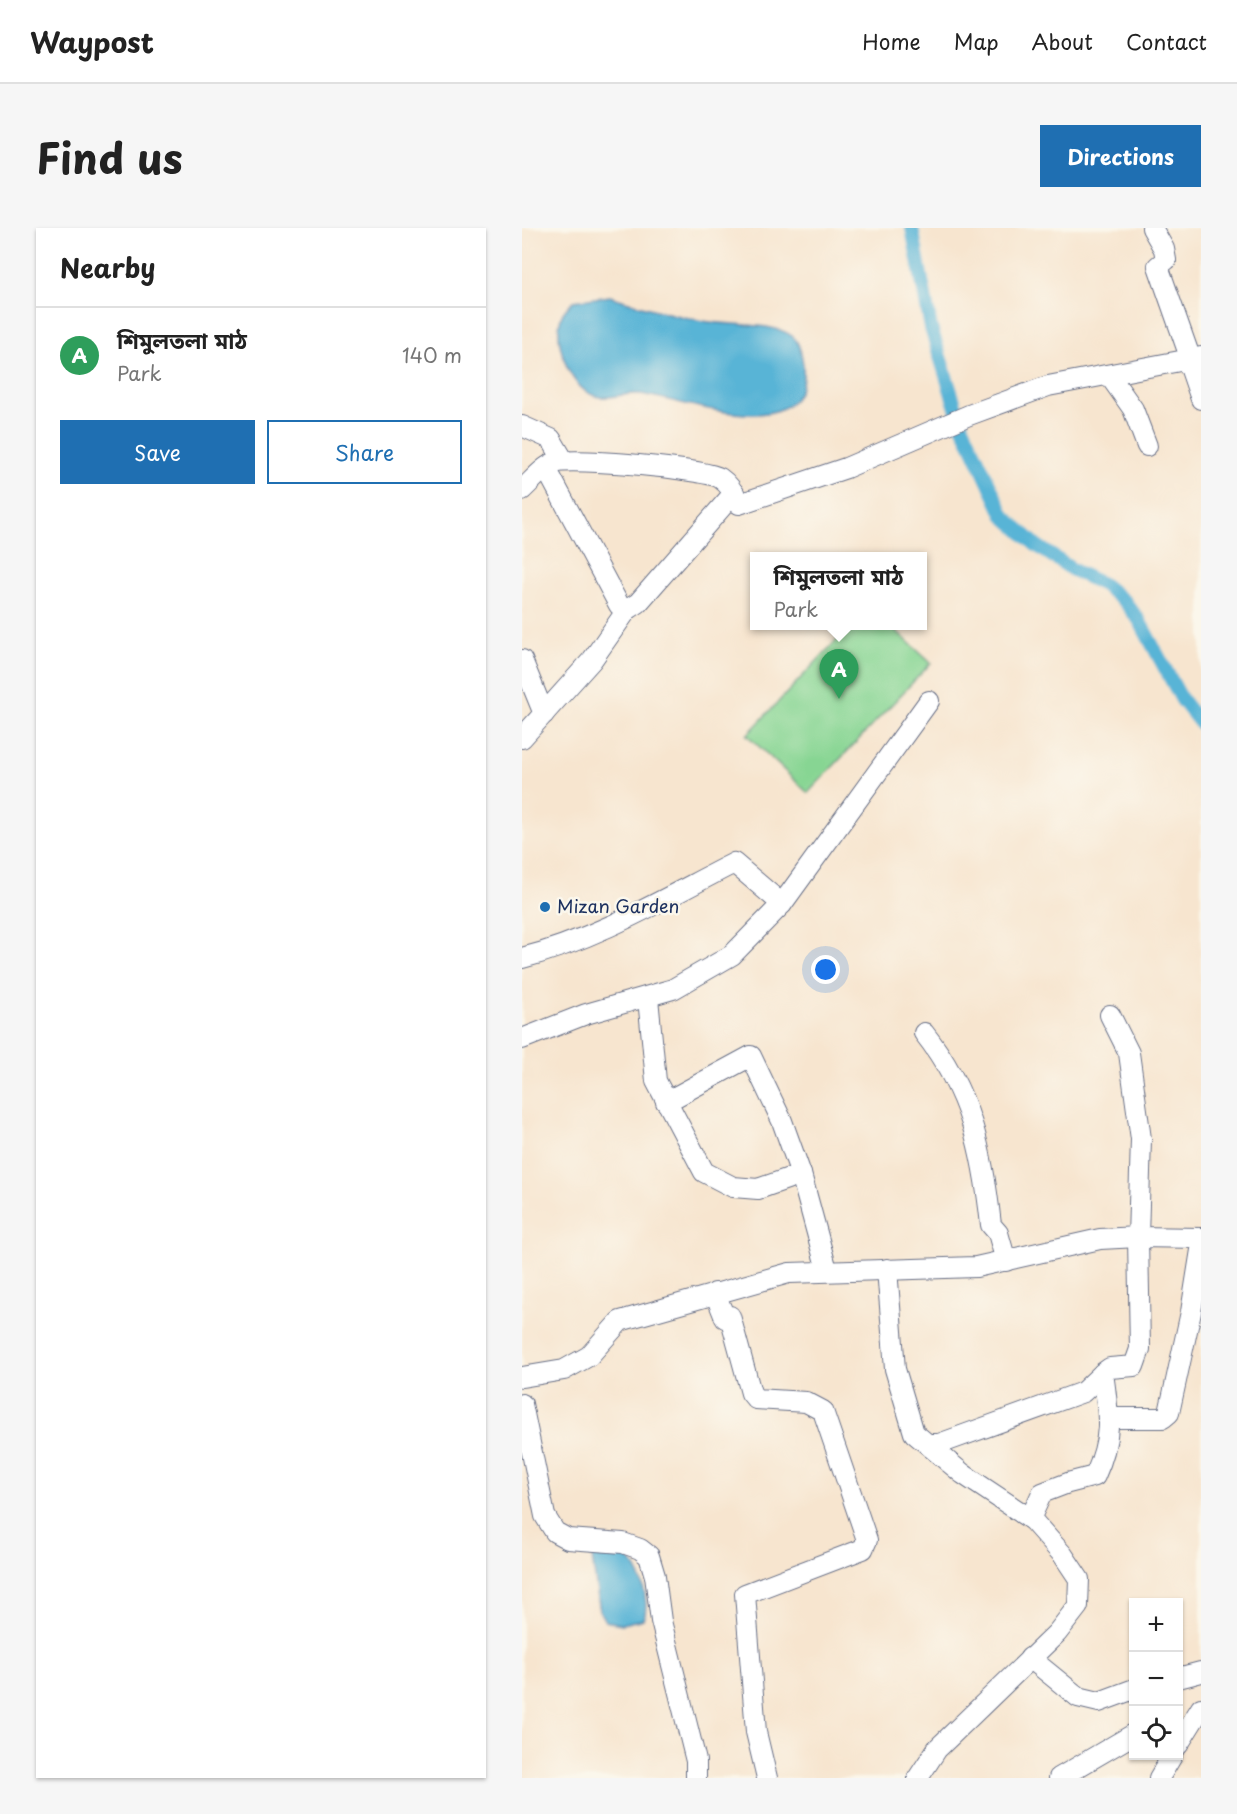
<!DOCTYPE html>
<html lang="en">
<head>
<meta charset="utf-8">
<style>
  :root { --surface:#fff; --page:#f6f6f6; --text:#222; --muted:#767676; --line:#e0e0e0; --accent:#1f6fb2 }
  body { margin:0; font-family:"Playpen Sans","Noto Sans Bengali",sans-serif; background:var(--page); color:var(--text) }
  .controls { position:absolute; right:18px; bottom:18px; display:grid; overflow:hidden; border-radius:0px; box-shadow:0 2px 4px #0004 }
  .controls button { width:54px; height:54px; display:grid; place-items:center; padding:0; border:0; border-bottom:2px solid var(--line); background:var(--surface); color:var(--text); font:30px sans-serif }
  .you { position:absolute; left:304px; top:742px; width:21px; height:21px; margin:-15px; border:4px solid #fff; border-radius:50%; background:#1a73e8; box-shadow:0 0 0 9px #1a73e833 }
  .badge { display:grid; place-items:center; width:39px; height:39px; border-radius:50%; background:var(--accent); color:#fff; font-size:20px; font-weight:700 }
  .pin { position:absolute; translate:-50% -50px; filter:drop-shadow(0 2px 3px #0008) }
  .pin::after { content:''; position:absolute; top:32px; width:21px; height:18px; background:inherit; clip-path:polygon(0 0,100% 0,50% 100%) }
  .popup { position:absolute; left:228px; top:324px; width:177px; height:78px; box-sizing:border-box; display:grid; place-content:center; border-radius:0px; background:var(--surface); filter:drop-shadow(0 2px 4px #0005); font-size:20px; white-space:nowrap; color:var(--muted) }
  .popup b { font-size:22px; color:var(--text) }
  .popup::after { content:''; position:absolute; left:50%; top:100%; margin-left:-12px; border:12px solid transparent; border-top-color:var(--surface) }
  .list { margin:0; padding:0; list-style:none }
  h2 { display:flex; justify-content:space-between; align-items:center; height:78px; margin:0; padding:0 24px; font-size:26px }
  h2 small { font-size:20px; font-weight:400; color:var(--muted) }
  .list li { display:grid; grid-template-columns:39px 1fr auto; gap:18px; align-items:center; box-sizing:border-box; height:96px; padding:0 24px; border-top:2px solid var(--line) }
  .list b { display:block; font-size:22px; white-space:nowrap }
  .list p { margin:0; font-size:20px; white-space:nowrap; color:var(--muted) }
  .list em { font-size:20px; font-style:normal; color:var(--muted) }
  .actions { display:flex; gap:12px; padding:18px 24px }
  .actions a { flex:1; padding:14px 0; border:2px solid var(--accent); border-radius:0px; text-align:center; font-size:21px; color:var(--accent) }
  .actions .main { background:var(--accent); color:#fff }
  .icon { flex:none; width:33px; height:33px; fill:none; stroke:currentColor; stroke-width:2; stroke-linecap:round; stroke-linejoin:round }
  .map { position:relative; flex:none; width:679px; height:1550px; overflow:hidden; border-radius:0px }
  header { display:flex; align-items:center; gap:36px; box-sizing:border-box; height:84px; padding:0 30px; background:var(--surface); border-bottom:2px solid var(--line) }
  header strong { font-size:28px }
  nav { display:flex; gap:33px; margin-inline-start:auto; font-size:21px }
  .intro { display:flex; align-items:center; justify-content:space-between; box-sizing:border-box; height:144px; padding:0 36px }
  h1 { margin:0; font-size:42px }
  .button { padding:15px 27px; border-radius:0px; background:var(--accent); color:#fff; font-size:21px; font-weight:700 }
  main { display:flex; gap:36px; padding:0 36px }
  aside { flex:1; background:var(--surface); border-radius:0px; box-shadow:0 2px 4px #0004 }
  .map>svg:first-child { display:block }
  .green { fill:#87d593; stroke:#518278; stroke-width:1.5 }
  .water { fill:#58b4d6; stroke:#3a729a; stroke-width:1.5 }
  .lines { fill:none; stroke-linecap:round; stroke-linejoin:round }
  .canal { stroke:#58b4d6; stroke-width:14 }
  .minor-casing { stroke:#686f86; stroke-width:22 }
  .minor { stroke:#fff; stroke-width:20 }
  .poi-dot { fill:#1f6fb2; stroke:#fbf7ec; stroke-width:2 }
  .labels { text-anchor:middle; stroke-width:5; stroke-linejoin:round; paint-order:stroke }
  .poi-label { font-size:18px; fill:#1b2f5e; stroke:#fbf7ec; text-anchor:start }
</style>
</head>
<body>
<header>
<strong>Waypost</strong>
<nav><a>Home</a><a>Map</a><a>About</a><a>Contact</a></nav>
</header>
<div class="intro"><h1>Find us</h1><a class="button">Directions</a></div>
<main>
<aside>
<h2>Nearby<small></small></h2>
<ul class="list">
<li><span class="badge" style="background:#2e9e5b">A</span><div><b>শিমুলতলা মাঠ</b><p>Park</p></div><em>140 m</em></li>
</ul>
<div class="actions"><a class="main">Save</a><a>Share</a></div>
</aside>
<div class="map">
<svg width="679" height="1550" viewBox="0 0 679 1550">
  <rect width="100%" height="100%" fill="#fbf7ec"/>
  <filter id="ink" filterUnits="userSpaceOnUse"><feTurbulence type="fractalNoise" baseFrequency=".0167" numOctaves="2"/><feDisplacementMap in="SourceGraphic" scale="12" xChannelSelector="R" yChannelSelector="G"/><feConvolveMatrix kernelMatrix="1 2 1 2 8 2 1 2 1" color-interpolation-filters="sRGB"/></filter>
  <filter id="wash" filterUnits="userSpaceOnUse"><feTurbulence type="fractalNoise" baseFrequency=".008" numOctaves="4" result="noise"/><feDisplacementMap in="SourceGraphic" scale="24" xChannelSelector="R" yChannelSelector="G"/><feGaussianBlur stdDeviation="1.35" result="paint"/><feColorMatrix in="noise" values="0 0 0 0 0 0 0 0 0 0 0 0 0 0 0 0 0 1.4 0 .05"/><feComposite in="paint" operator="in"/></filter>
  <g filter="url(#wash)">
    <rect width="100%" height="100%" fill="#f7e5cf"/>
    <polygon class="green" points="328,398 369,398 409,435 286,565 225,507"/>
    <g class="water">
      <path d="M88 68C118 78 149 87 181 93 205 98 251 94 270 108 278 114 280 128 281 137 288 223 160 171 118 166 98 164 81 177 62 162 44 148 31 109 40 87 42 82 48 77 51 73Z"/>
      <path d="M69 1322C77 1323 89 1321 97 1324 116 1330 130 1374 121 1391L100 1396 83 1393 78 1384Z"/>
    </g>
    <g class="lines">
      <g class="canal">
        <polyline points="390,0 409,100 435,183"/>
        <polyline points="440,197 482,288 514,317 551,342 582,357 603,374 617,392 660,472 679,496"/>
      </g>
    </g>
  </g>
  <g filter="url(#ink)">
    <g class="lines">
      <defs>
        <g id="minor">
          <polyline points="630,0 642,21 644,32 636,38 669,132"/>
          <polyline points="666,133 679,171"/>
          <polyline points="587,147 611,181 625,218"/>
          <polyline points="0,198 29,211 42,233"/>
          <polyline points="24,240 97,377 105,382"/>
          <path d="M0 262C10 253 20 240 32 235 50 229 184 241 198 250 207 256 213 266 217 276L324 240 447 187 526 158 679 129"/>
          <polyline points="0,432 22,486"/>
          <polyline points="0,510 70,432 105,382 116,375 212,265"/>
          <path d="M0 730C75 711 143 670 212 635L260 676"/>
          <polyline points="126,770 134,853 182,944 211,959 236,961 279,946 305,1042"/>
          <path d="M402 805C448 863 461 923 469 997L476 1005 484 1033"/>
          <polyline points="0,811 64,786 151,761 210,727 260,676 407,473"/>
          <polyline points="144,874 229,828 260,893 279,946"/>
          <polyline points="365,1041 373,1141 392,1205 441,1246 510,1292 541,1327 557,1351 556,1378 535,1405 415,1521 396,1550"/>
          <polyline points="193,1065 203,1090 208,1088 229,1165 234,1171 284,1174 301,1183 345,1312 341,1321 223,1366 234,1504 245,1550"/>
          <polyline points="0,1149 42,1142 67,1128 98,1093 267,1045 454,1039 578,1011 616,1009 679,1010"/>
          <polyline points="0,1176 23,1288 33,1304 46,1311 101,1315 118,1321 127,1328 133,1348 139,1393 174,1533 174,1550"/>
          <polyline points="588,1190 641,1190 647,1185 669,1084 679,1022"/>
          <polyline points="406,1216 417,1216 561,1164 581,1145"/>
          <path d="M508 1291 520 1265 546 1255 573 1248C591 1208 587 1188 581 1145L588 1140 612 1138 618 1121 616 1009 619 911 607 825 588 787"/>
          <polyline points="508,1430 556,1469 577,1474 612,1461"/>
          <polyline points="656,1450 679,1444"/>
          <polyline points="656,1517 679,1480"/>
          <polyline points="537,1550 612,1506"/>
          <polyline points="637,1550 650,1528"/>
        </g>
      </defs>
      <use href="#minor" class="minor-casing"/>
      <use href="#minor" class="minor"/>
    </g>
  </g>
  <circle class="poi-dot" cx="23" cy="679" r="6"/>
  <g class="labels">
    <g class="poi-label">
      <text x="35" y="685">Mizan Garden</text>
    </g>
  </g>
</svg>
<div class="controls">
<button>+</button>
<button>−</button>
<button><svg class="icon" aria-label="locate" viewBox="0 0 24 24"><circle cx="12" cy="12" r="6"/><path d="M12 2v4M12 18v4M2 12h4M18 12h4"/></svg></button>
</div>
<div class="you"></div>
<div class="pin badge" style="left:317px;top:471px;background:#2e9e5b">A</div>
<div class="popup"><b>শিমুলতলা মাঠ</b>Park</div>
</div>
</main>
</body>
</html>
